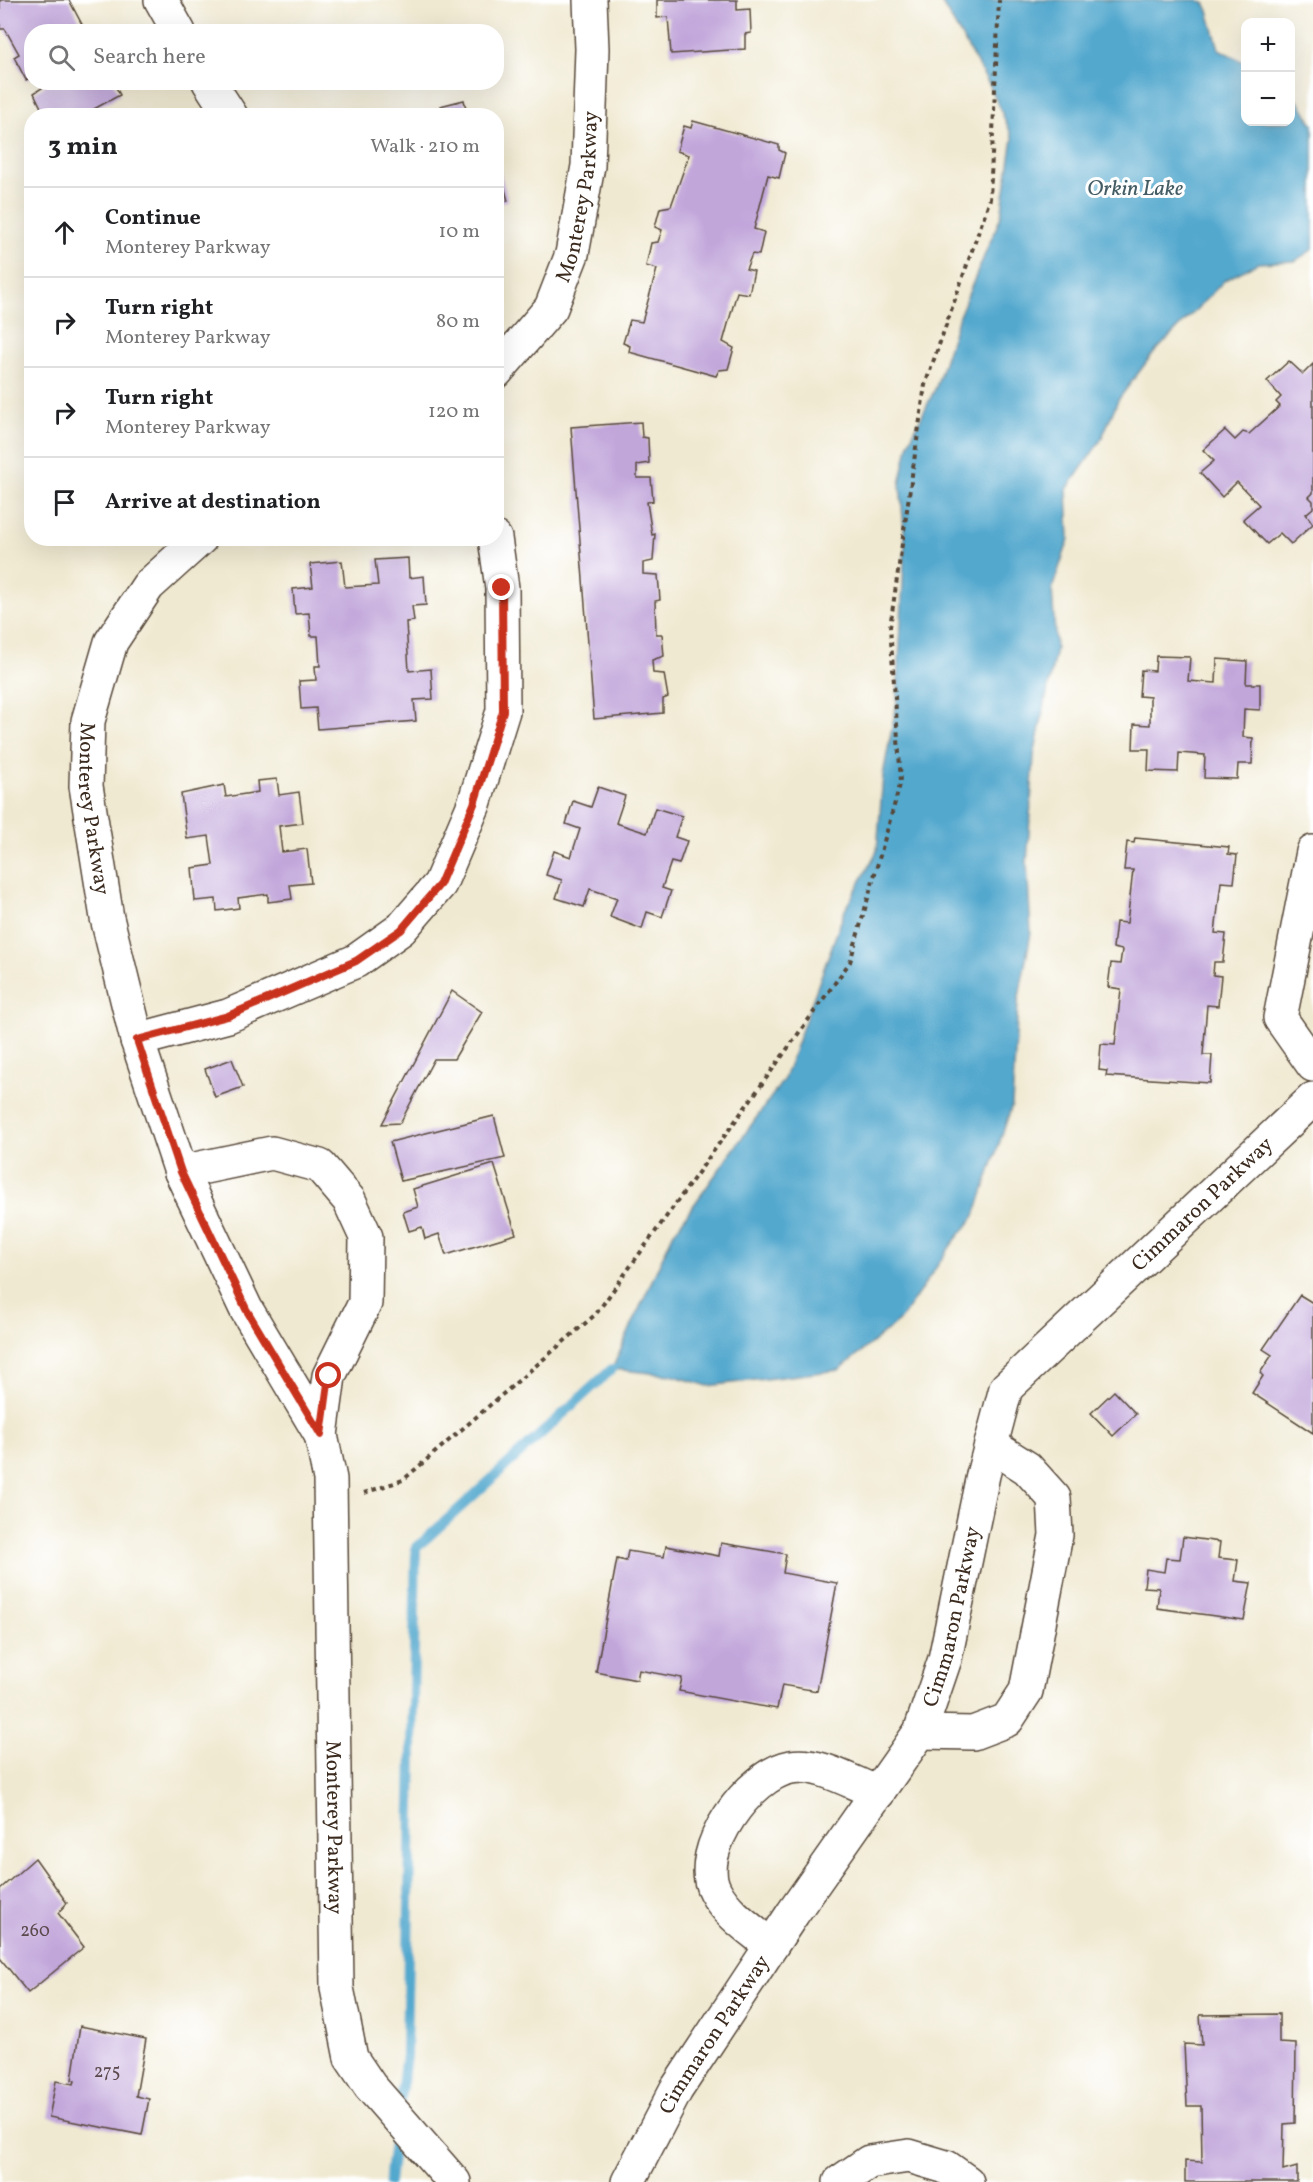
<!DOCTYPE html>
<html lang="en">
<head>
<meta charset="utf-8">
<style>
  :root { --surface:#fff; --page:#f2f2f2; --text:#202124; --muted:#757577; --line:#e0e0e0 }
  body { margin:0; font-family:Vollkorn,serif; background:var(--page); color:var(--text) }
  .controls { position:absolute; right:18px; top:18px; display:grid; overflow:hidden; border-radius:12px; box-shadow:0 6px 24px #0002 }
  .controls button { width:54px; height:54px; display:grid; place-items:center; padding:0; border:0; border-bottom:2px solid var(--line); background:var(--surface); color:var(--text); font:30px sans-serif }
  .stop { position:absolute; width:18px; height:18px; margin:-14px; border:4px solid #c8321e; border-radius:50%; background:#fff }
  .stop.end { background:#c8321e; border-color:#fff; box-shadow:0 2px 6px #0008 }
  .list { margin:0; padding:0; list-style:none }
  h2 { display:flex; justify-content:space-between; align-items:center; height:78px; margin:0; padding:0 24px; font-size:26px }
  h2 small { font-size:20px; font-weight:400; color:var(--muted) }
  .list li { display:grid; grid-template-columns:39px 1fr auto; gap:18px; align-items:center; box-sizing:border-box; height:90px; padding:0 24px; border-top:2px solid var(--line) }
  .list b { display:block; font-size:22px; white-space:nowrap }
  .list p { margin:0; font-size:20px; white-space:nowrap; color:var(--muted) }
  .list em { font-size:20px; font-style:normal; color:var(--muted) }
  .icon { flex:none; width:33px; height:33px; fill:none; stroke:currentColor; stroke-width:2; stroke-linecap:round; stroke-linejoin:round }
  .map { position:relative; flex:none; width:1313px; height:2182px; overflow:hidden }
  .search { position:absolute; background:var(--surface); box-shadow:0 6px 24px #0002; left:24px; top:24px; width:480px; height:66px; display:flex; align-items:center; gap:15px; box-sizing:border-box; padding:0 21px; border-radius:24px; color:var(--muted); font-size:22px }
  .panel { position:absolute; background:var(--surface); box-shadow:0 6px 24px #0002; left:24px; top:108px; width:480px; height:438px; border-radius:24px }
  .map>svg:first-child { display:block }
  .water { fill:#52a8ce; stroke:#466976; stroke-width:1.5 }
  .lines { fill:none; stroke-linecap:round; stroke-linejoin:round }
  .stream { stroke:#52a8ce; stroke-width:10 }
  .building { fill:#c1a6da }
  .minor-casing { stroke:#564739; stroke-width:36 }
  .path { stroke:#564739; stroke-width:4; stroke-dasharray:4.5 4.5; stroke-linecap:butt }
  .minor { stroke:#fff; stroke-width:33 }
  .route { stroke:#c8321e; stroke-width:8 }
  .labels { text-anchor:middle; stroke-width:6; stroke-linejoin:round; paint-order:stroke }
  .number-label { font-size:18px; fill:#5c494d }
  .street-label { font-size:21px; fill:#3b2a1e; stroke:#fff }
  .water-label { font-size:22px; font-style:italic; fill:#445c64; stroke:#fff }
</style>
</head>
<body>
<div class="map">
<svg width="1313" height="2182" viewBox="0 0 1313 2182">
  <rect width="100%" height="100%" fill="#fff"/>
  <filter id="ink" filterUnits="userSpaceOnUse"><feTurbulence type="fractalNoise" baseFrequency=".0167" numOctaves="2"/><feDisplacementMap in="SourceGraphic" scale="12" xChannelSelector="R" yChannelSelector="G"/><feConvolveMatrix kernelMatrix="1 2 1 2 8 2 1 2 1" color-interpolation-filters="sRGB"/></filter>
  <filter id="wash" filterUnits="userSpaceOnUse"><feTurbulence type="fractalNoise" baseFrequency=".008" numOctaves="4" result="noise"/><feDisplacementMap in="SourceGraphic" scale="24" xChannelSelector="R" yChannelSelector="G"/><feGaussianBlur stdDeviation="1.35" result="paint"/><feColorMatrix in="noise" values="0 0 0 0 0 0 0 0 0 0 0 0 0 0 0 0 0 1.4 0 .05"/><feComposite in="paint" operator="in"/></filter>
  <g filter="url(#wash)">
    <rect width="100%" height="100%" fill="#f0e9d1"/>
    <polygon class="water" points="940,0 1198,0 1206,4 1219,49 1245,63 1246,122 1290,122 1291,95 1301,104 1313,125 1313,249 1295,261 1258,263 1225,280 1151,356 1118,400 1101,440 1067,489 1069,539 1052,589 1056,649 1034,756 1027,863 1031,933 1018,1002 1012,1105 975,1216 952,1244 901,1319 839,1370 708,1386 671,1375 612,1369 673,1234 784,1079 845,910 877,851 883,775 897,702 905,541 900,484 909,442 936,387 959,316 1001,216 1013,138 989,84"/>
    <g class="lines">
      <g class="stream">
        <polyline points="399,2110 406,2055 416,1548 612,1369"/>
        <polyline points="389,2182 396,2126"/>
      </g>
    </g>
    <g id="blocks">
      <g class="building">
        <polygon points="0,0 69,0 86,32 32,32 32,77 26,80 14,57 19,54 5,29 0,29"/>
        <polygon points="657,0 737,0 737,10 750,9 751,33 745,34 745,49 671,54 668,17 657,18"/>
        <polygon points="43,82 113,82 120,95 81,116 45,116 34,93 45,86"/>
        <polygon points="464,100 467,113 486,109 488,116 443,116 440,106"/>
        <polygon points="693,121 779,145 779,150 785,153 779,178 768,175 754,229 764,232 759,255 752,254 746,269 754,271 749,294 737,292 723,342 734,348 728,369 719,370 716,376 629,352 630,346 623,343 630,320 642,322 657,269 646,266 651,243 658,242 662,230 655,227 660,208 671,206 689,155 677,151 684,126 691,128"/>
        <polygon points="499,167 508,201 496,203 496,168"/>
        <polygon points="1289,361 1303,374 1313,364 1313,493 1309,497 1313,501 1313,508 1306,514 1313,524 1291,544 1280,533 1267,544 1243,519 1259,505 1237,482 1222,497 1200,473 1214,461 1203,450 1225,430 1235,440 1243,432 1249,434 1280,406 1276,402 1281,397 1267,381"/>
        <polygon points="641,422 642,437 648,438 649,463 637,465 637,478 651,478 653,501 647,502 652,535 655,534 653,561 643,563 643,574 658,575 660,600 655,601 656,634 662,634 664,656 652,660 653,673 664,674 668,697 663,699 663,713 594,719 571,427"/>
        <polygon points="408,558 409,578 424,576 426,605 412,606 414,621 406,622 409,671 431,669 433,699 414,700 416,721 318,729 316,708 301,709 299,681 316,680 315,666 320,666 318,636 311,636 309,613 295,614 293,589 313,587 310,564 342,561 345,587 378,585 375,560"/>
        <polygon points="1156,656 1190,657 1188,681 1216,683 1217,659 1247,661 1246,684 1260,684 1260,710 1244,709 1243,737 1253,738 1252,764 1238,764 1237,779 1204,778 1205,755 1179,753 1178,772 1148,771 1149,749 1133,749 1134,724 1150,725 1150,697 1139,696 1141,670 1155,671"/>
        <polygon points="277,779 279,795 299,792 303,823 279,826 282,852 307,849 311,883 290,885 292,899 268,902 268,894 238,898 239,908 217,911 216,899 195,901 192,868 213,865 209,836 187,839 181,794 224,785 226,797 258,792 257,781"/>
        <polygon points="598,787 625,796 616,823 647,833 655,808 682,816 675,837 687,841 679,864 671,862 662,888 671,891 662,917 647,912 642,929 610,917 617,898 590,889 584,907 556,898 562,880 546,875 554,851 571,857 580,829 566,824 573,801 591,807"/>
        <polygon points="1135,838 1229,847 1228,854 1237,855 1234,883 1221,882 1215,933 1226,934 1223,962 1214,962 1213,975 1221,976 1218,1006 1207,1005 1203,1055 1212,1055 1210,1083 1106,1076 1107,1071 1099,1070 1101,1044 1115,1045 1121,989 1108,987 1111,963 1120,964 1122,950 1113,948 1116,922 1127,923 1133,870 1124,870 1127,842 1134,843"/>
        <polygon points="452,991 482,1012 454,1059 434,1059 400,1123 382,1124"/>
        <polygon points="232,1059 243,1087 215,1097 205,1069"/>
        <polygon points="494,1116 505,1158 401,1181 390,1142"/>
        <polygon points="494,1164 516,1234 446,1255 439,1234 425,1239 422,1227 409,1231 403,1212 418,1207 413,1189"/>
        <polygon points="1300,1295 1313,1303 1313,1433 1252,1393 1263,1376 1260,1373 1272,1355 1263,1349"/>
        <polygon points="1114,1391 1136,1414 1113,1436 1091,1413"/>
        <polygon points="1183,1537 1220,1542 1218,1558 1238,1560 1235,1581 1251,1583 1244,1620 1157,1608 1159,1588 1144,1587 1146,1569 1164,1572 1166,1558 1180,1559"/>
        <polygon points="721,1543 786,1554 783,1573 837,1583 817,1691 782,1685 777,1709 679,1691 682,1678 639,1670 637,1680 596,1672 617,1559 626,1561 628,1551 664,1557 666,1546 719,1556"/>
        <polygon points="35,1858 67,1903 58,1913 84,1947 28,1993 0,1958 0,1889"/>
        <polygon points="1279,2014 1279,2043 1296,2044 1295,2123 1284,2124 1283,2171 1297,2167 1297,2182 1185,2182 1185,2161 1202,2162 1201,2106 1187,2106 1184,2044 1202,2045 1200,2015"/>
        <polygon points="80,2026 146,2039 136,2096 149,2099 142,2135 49,2117 56,2081 74,2084 75,2081 72,2080"/>
      </g>
    </g>
  </g>
  <g filter="url(#ink)">
    <use href="#blocks" fill-opacity="0" stroke="#564739" stroke-width="1.5"/>
    <g class="lines">
      <defs>
        <g id="minor">
          <polyline points="161,0 179,32"/>
          <polyline points="209,82 231,116"/>
          <path id="s1" d="M496 372 551 308 572 254 588 166 592 49 590 0"/>
          <path id="s2" d="M201 538 148 586 111 642 88 721 86 786 107 918 137 1040 181 1172 246 1309 321 1435 330 1479 337 1988 351 2058 370 2086 454 2182"/>
          <polyline points="1313,852 1280,1018 1313,1065"/>
          <polyline points="137,1040 228,1016 356,961 401,929 440,884 474,804 503,711 502,588 495,538"/>
          <polyline points="181,1172 272,1153 320,1166 349,1200 366,1237 365,1303 329,1376 321,1435"/>
          <polyline points="920,1732 973,1733 1007,1720 1026,1691 1056,1535 1054,1498 1027,1468 991,1445"/>
          <path d="M771 1946C752 1930 727 1914 715 1891 693 1851 750 1774 791 1767 819 1762 852 1783 878 1793"/>
          <path id="s3" d="M628 2182 676 2090 793 1913 920 1732 945 1659 983 1475 1006 1388 1313 1099"/>
          <polyline points="840,2182 869,2162 909,2156 946,2167 967,2182"/>
        </g>
      </defs>
      <use href="#minor" class="minor-casing"/>
      <polyline class="path" points="364,1493 403,1480 596,1314 850,962 901,781 890,627 925,385 990,199 999,0"/>
      <use href="#minor" class="minor"/>
    </g>
  </g>
  <g class="lines" filter="url(#ink)">
    <polyline class="route" points="329,1376 321,1435 246,1309 181,1172 137,1040 228,1016 356,961 401,930 440,884 474,804 503,711 502,588"/>
  </g>
  <g class="labels">
    <g class="number-label">
      <text x="35" y="1936">260</text>
      <text x="107" y="2077">275</text>
    </g>
    <g class="street-label">
      <text dy="7" stroke="none"><textPath href="#s1" startOffset="200">Monterey Parkway</textPath></text>
      <text dy="7" stroke="none"><textPath href="#s2" startOffset="309">Monterey Parkway</textPath></text>
      <text dy="7" stroke="none"><textPath href="#s3" startOffset="1161">Cimmaron Parkway</textPath></text>
      <text dy="7" stroke="none"><textPath href="#s3" startOffset="657">Cimmaron Parkway</textPath></text>
      <text dy="7" stroke="none"><textPath href="#s2" startOffset="1376">Monterey Parkway</textPath></text>
      <text dy="7" stroke="none"><textPath href="#s3" startOffset="171">Cimmaron Parkway</textPath></text>
    </g>
    <g class="water-label">
      <text x="1135" y="195">Orkin Lake</text>
    </g>
  </g>
</svg>
<div class="controls">
<button>+</button>
<button>−</button>
</div>
<div class="stop" style="left:329px;top:1376px"></div>
<div class="stop end" style="left:502px;top:588px"></div>
<div class="search"><svg class="icon" aria-label="search" viewBox="0 0 24 24"><circle cx="10" cy="10" r="6"/><path d="M15 15l6 6"/></svg>Search here</div>
<section class="panel">
<h2>3 min<small>Walk · 210 m</small></h2>
<ul class="list">
<li><svg class="icon" aria-label="ahead" viewBox="0 0 24 24"><path d="M12 20V5M6 11l6-6 6 6"/></svg><div><b>Continue</b><p>Monterey Parkway</p></div><em>10 m</em></li>
<li><svg class="icon" aria-label="right" viewBox="0 0 24 24"><path d="M7 20v-9h11M14 6l5 5-5 5"/></svg><div><b>Turn right</b><p>Monterey Parkway</p></div><em>80 m</em></li>
<li><svg class="icon" aria-label="right" viewBox="0 0 24 24"><path d="M7 20v-9h11M14 6l5 5-5 5"/></svg><div><b>Turn right</b><p>Monterey Parkway</p></div><em>120 m</em></li>
<li><svg class="icon" aria-label="arrive" viewBox="0 0 24 24"><path d="M6 21V4h12l-3 4 3 4H6"/></svg><div><b>Arrive at destination</b></div></li>
</ul>
</section>
</div>
</body>
</html>
